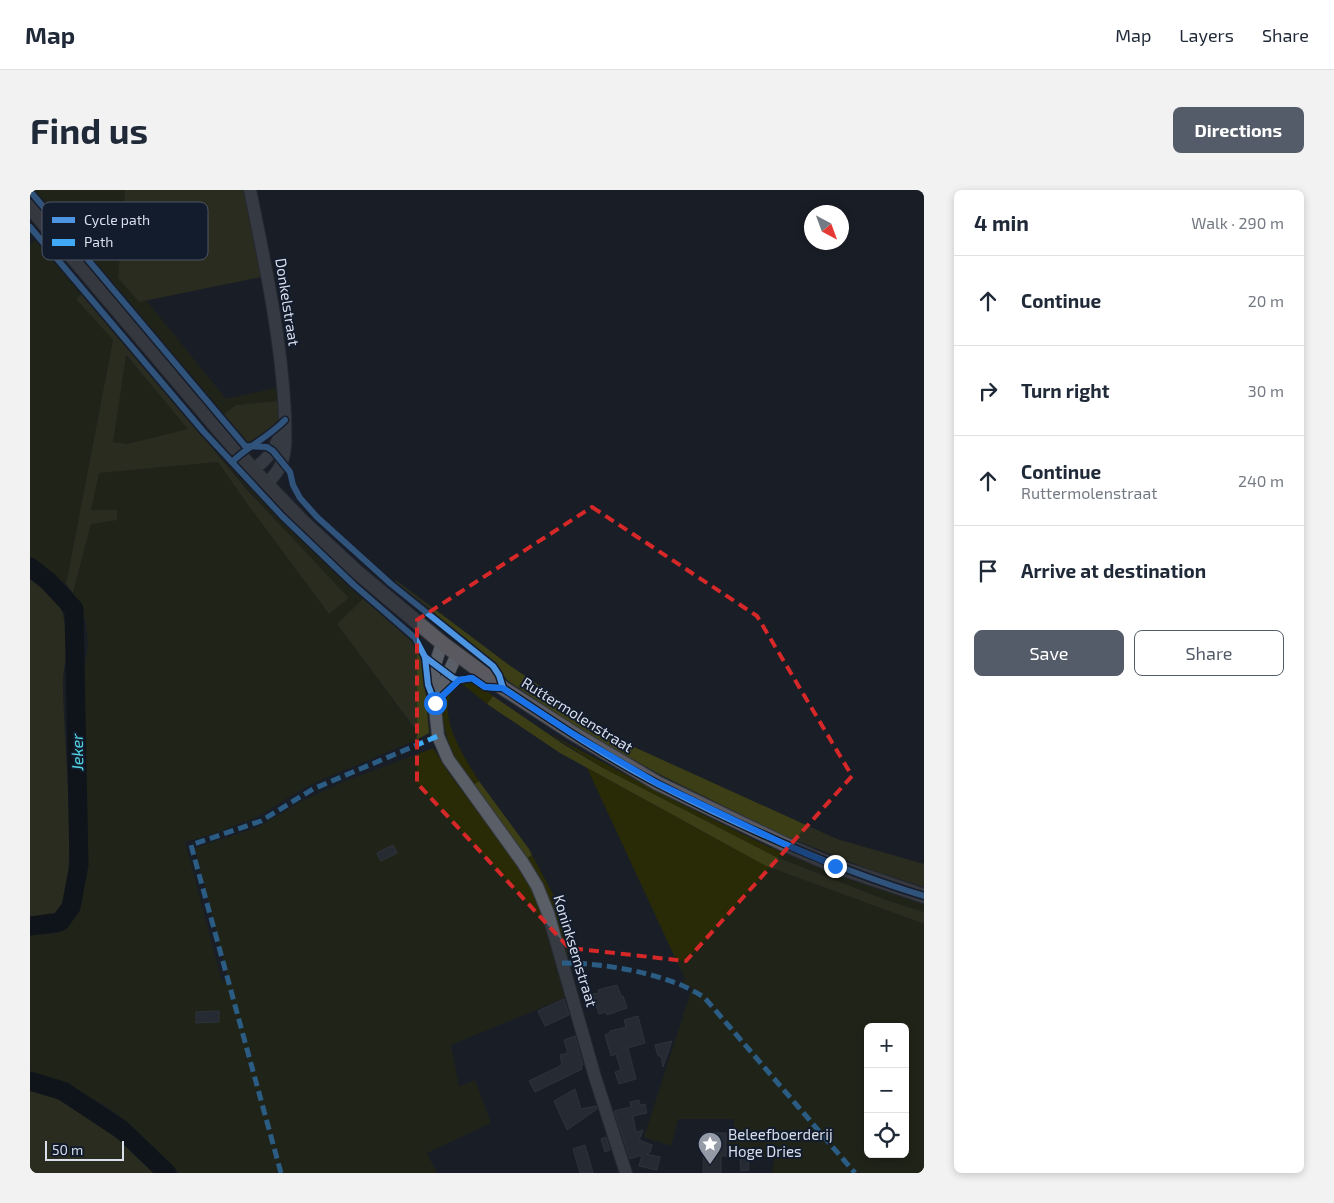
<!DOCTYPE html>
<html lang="en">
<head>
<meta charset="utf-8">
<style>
  :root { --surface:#fff; --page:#f2f2f3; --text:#1f2937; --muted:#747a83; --line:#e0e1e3; --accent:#545c69 }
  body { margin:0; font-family:"Exo 2",sans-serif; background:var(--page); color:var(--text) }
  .controls { position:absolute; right:15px; bottom:15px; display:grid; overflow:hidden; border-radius:8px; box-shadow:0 2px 8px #0003 }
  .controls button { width:45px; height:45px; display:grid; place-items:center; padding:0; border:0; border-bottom:1px solid var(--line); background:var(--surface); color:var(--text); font:25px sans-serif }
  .compass { position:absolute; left:774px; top:15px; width:45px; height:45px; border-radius:50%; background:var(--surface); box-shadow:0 2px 8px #0003; rotate:139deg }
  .scale { position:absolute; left:15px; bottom:12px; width:79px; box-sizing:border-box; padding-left:5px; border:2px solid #d8dfeb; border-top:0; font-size:14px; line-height:18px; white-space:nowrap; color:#d8dfeb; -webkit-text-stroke:4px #131c2d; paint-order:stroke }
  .stop { position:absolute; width:15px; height:15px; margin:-11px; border:4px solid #1a73e8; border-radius:50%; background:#fff }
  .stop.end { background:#1a73e8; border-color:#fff; box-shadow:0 1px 5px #0008 }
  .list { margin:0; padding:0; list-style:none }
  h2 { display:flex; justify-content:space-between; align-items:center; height:65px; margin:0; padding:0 20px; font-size:21px }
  h2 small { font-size:16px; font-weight:400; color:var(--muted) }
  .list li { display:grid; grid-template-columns:32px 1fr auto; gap:15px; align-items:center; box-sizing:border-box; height:90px; padding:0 20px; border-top:1px solid var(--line) }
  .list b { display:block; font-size:19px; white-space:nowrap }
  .list p { margin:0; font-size:16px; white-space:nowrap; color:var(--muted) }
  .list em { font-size:16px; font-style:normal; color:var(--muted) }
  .actions { display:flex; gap:10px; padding:15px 20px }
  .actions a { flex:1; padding:11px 0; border:1px solid var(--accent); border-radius:8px; text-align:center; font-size:18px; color:var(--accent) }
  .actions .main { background:var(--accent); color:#fff }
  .icon { flex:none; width:28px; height:28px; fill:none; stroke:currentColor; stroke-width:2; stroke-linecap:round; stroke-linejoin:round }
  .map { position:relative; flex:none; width:894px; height:983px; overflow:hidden; border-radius:8px }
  header { display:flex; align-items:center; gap:30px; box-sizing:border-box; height:70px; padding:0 25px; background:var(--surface); border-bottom:1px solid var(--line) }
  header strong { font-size:24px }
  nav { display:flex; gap:28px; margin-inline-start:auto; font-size:18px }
  .intro { display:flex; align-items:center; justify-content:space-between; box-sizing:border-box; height:120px; padding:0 30px }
  h1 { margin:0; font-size:35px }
  .button { padding:12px 22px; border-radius:8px; background:var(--accent); color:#fff; font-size:18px; font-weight:700 }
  main { display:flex; gap:30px; padding:0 30px }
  aside { flex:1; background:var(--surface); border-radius:8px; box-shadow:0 2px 8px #0003 }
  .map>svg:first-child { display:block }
  .green { fill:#292b07; fill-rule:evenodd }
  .forest { fill:#3c3e16; fill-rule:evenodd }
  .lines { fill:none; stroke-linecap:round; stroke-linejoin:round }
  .river { stroke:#020b0d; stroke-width:19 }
  .building { fill:#363c43; stroke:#474c54 }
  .tertiary-casing { stroke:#343840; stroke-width:14 }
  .secondary-casing { stroke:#343840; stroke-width:16 }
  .tertiary { stroke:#5a5e66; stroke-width:12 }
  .secondary { stroke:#59595f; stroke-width:14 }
  .quiet { stroke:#3fa9f5; stroke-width:5; stroke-dasharray:10 5; stroke-linecap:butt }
  .cycleway-casing { stroke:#131c2d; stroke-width:9 }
  .cycleway { stroke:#4d94e3; stroke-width:6 }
  .route { stroke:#1a73e8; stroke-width:6 }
  .marked { fill:none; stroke:#d62828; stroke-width:4; stroke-dasharray:10 6; stroke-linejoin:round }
  .labels { text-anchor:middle; stroke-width:4; stroke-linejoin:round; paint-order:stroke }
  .street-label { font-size:15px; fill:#d8dfeb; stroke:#131c2d }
  .poi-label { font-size:15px; fill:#d8dfeb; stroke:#131c2d; text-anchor:start }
  .water-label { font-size:16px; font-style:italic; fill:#52d7e5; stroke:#131c2d }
  .key { fill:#131c2d; stroke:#4e5666; stroke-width:1 }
  .key-label { font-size:14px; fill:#d8dfeb }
</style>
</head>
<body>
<header>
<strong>Map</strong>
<nav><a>Map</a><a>Layers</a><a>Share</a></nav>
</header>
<div class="intro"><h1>Find us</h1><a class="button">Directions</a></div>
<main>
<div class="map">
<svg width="894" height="983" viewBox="0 0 894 983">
  <rect width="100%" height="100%" fill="#191e27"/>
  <g class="green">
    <polygon points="4,0 95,0 88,88 109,111 116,110 196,209 246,198 248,211 206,215 192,225"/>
    <polygon points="0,39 53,103 46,109 83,150 36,394 0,370 0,52 2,54 5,50 0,44"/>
    <polygon points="96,166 159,239 97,254 82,252"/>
    <path d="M166 236 272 351 334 408 307 434 388 544 384 551 286 592 269 601 229 626 186 643 155 652 192 792 198 789 165 658 226 638 274 610 318 590 401 559H404L418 582 486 673 504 703 515 729 537 807 421 855 429 897 445 890 461 933 397 963 407 983H149C129 964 109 941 87 924 62 905 30 894 0 884V743C10 744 23 746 32 741 48 732 55 689 58 671L53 486 58 455 56 432 43 403 61 334V320L68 283 188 272 218 315 299 424 319 408C266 352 212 297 166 236Z"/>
    <path d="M435 491 445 493 463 506 457 514 431 493C428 496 423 500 421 505 408 528 437 572 449 591L443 595C428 574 416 555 413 528 413 523 411 517 413 512 414 508 420 504 423 500 427 496 430 493 435 491Z"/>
    <polygon points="518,543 647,612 737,656 833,694 894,713 894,722 856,710 744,666 573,578"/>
    <path d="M557 578 736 676 894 734V983H742L745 966 706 967V960H698L697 942H704V929H648L641 956 614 947 662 798 652 792 655 789ZM838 837H875V964H838Z"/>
    <path d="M502 665 523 704 543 763 549 768 556 770H543C534 766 533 749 530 740 522 714 510 692 496 669Z"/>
  </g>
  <g class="forest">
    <polygon points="95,0 215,0 231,87 109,112 88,88"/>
    <path d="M53 103 219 302 319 408 299 424 218 315 188 272 69 283 61 320H87V330L61 334 43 403 36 394 83 150 46 109ZM96 166H97L158 239 97 254 83 252Z"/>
    <polygon points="248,211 248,233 246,238 224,253 216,252 192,225 206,215"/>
    <path d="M0 385C15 398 31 409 34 429 36 441 37 455 36 467 35 475 33 482 33 490 32 529 50 701 29 723 22 731 9 727 0 726Z"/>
    <polygon points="366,390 479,475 593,552 807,649 894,674 894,697 838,679 753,645 629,584 547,538 477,490 461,471 393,418 363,393"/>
    <polygon points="334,408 382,450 388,461 393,472 399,543 384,551 388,543 307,434"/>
    <polygon points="463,506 533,554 573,578 744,666 856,710 894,722 894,734 736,676 530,563 457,514"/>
    <polygon points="449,591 499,659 502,665 496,669 443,595"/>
    <polygon points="0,897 26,905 92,952 126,983 0,983"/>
  </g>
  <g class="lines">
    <g class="river">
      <polyline points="0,377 18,391 44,419 49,675 41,717 30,732 0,736"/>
      <polyline points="0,891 33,901 92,940 137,983"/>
    </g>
  </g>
  <g class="building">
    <polygon points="363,655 367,663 351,671 347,663"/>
    <polygon points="587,795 591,806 593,806 597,818 577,825 576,822 569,824 562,804 569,803 568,800"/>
    <polygon points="534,809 539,825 515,836 508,821"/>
    <polygon points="189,821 189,832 166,833 166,822"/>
    <polygon points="608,826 615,853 598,858 606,889 589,894 585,882 591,880 586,864 581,866 575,845 580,843 580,841 596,837 594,830"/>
    <polygon points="545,846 553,875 551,876 552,879 505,902 499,891 532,875 530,865 538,863 534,850"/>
    <polygon points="642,851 633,877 631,866 628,866 625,855"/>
    <polygon points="545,899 551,919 566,916 567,919 537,940 524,911"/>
    <polygon points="609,910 610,915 615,914 617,923 603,926 606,942 613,940 609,950 622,955 620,962 616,964 630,967 627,980 609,976 612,965 600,969 584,921 601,917 600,912"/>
    <polygon points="674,943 696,943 696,966 691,966 691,983 673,983"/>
    <polygon points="576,947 580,960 575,962 571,949"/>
    <polygon points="555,955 563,983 550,983 543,959"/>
    <polygon points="718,968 719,980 711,981 710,969"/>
  </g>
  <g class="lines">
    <defs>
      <g id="tertiary">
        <path d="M220 0C235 73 252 152 255 227 255 242 257 257 252 272 249 281 243 287 237 294"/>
        <path d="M223 280C241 266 245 259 253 237"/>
        <polyline points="412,453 405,475 403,498 408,546 418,569 493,673 507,696 518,723 565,887 596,983"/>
        <polyline points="405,513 427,464"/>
      </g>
      <polyline id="secondary" points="0,17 223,280 273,332 328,383 412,453 473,498 541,542 627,593 754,654 805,676 894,706"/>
    </defs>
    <use href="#tertiary" class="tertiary-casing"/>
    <use href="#secondary" class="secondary-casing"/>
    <use href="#tertiary" class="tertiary"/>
    <use href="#secondary" class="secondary"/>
    <g class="quiet">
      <path d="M532 773C569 773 611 780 646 793 655 796 665 802 674 807L825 983"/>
      <polyline points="251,983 161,655 231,631 283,599 408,546"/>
    </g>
    <defs>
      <g id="cycleway">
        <polyline points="0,1 215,256 237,257 243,261 260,282 263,295 270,308 287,327 361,394 463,476 469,485 473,498"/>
        <polyline points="0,37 173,241 252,326 324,395 385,448 395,467 423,488 429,490 442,488 455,497 473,498"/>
        <path d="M202 272C218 256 239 247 255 230"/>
        <polyline points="395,467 398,495 405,513 429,490"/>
        <path d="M473 498C523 531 574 566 628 594 714 638 802 678 894 706"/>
      </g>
    </defs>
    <use href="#cycleway" class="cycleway-casing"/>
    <use href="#cycleway" class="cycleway"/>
  </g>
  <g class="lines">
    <polyline class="route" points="405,513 429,490 442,488 455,497 472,498 540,542 627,593 754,654 805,676"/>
  </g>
  <path d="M0 0H894V983H0ZM562 317 727 426 822 586 656 771 539 758 387 593V430Z" fill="#191e27" fill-opacity=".55" fill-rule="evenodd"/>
  <path class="marked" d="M562 317 727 426 822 586 656 771 539 758 387 593V430Z"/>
  <defs>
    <symbol id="sight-pin" viewBox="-11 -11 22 30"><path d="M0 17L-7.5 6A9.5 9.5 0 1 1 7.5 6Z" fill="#959ba6" stroke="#131c2d"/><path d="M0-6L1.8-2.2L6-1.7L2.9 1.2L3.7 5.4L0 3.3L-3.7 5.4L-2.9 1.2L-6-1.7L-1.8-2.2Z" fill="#fff"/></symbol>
  </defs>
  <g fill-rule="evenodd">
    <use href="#sight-pin" x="666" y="940" width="28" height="38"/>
  </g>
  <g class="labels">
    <g class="street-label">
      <text transform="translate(257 112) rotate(81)" y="5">Donkelstraat</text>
      <text transform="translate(547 525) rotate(32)" y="5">Ruttermolenstraat</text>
      <text transform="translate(545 761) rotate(73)" y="5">Koninksemstraat</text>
    </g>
    <g class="poi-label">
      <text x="698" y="950">Beleefboerderij<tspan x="698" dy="17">Hoge Dries</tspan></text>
    </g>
    <g class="water-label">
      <text transform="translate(47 562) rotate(-91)" y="6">Jeker</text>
    </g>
  </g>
  <rect x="12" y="12" width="166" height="58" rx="8" class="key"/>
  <rect x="22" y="27" width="23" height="6" fill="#4d94e3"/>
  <rect x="22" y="49" width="23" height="7" fill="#3fa9f5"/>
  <g class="key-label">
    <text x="54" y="35">Cycle path</text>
    <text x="54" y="57">Path</text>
  </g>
</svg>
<div class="controls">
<button>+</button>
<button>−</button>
<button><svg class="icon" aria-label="locate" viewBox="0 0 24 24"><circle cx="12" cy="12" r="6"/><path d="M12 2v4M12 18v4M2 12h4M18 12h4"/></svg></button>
</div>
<svg class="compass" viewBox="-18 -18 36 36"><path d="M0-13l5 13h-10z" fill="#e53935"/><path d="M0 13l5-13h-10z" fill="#747a83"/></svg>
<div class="scale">50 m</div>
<div class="stop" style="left:405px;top:513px"></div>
<div class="stop end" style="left:805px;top:676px"></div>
</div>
<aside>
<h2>4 min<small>Walk · 290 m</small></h2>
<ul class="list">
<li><svg class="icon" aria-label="ahead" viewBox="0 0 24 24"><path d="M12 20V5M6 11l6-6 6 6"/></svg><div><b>Continue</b></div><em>20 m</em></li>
<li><svg class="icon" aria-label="right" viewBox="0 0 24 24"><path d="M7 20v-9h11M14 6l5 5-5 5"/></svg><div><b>Turn right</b></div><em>30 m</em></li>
<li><svg class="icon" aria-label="ahead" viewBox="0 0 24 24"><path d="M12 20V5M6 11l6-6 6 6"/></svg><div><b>Continue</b><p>Ruttermolenstraat</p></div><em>240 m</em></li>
<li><svg class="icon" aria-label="arrive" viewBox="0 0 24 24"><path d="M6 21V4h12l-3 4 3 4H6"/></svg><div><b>Arrive at destination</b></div></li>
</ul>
<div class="actions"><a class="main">Save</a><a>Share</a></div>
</aside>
</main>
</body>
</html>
